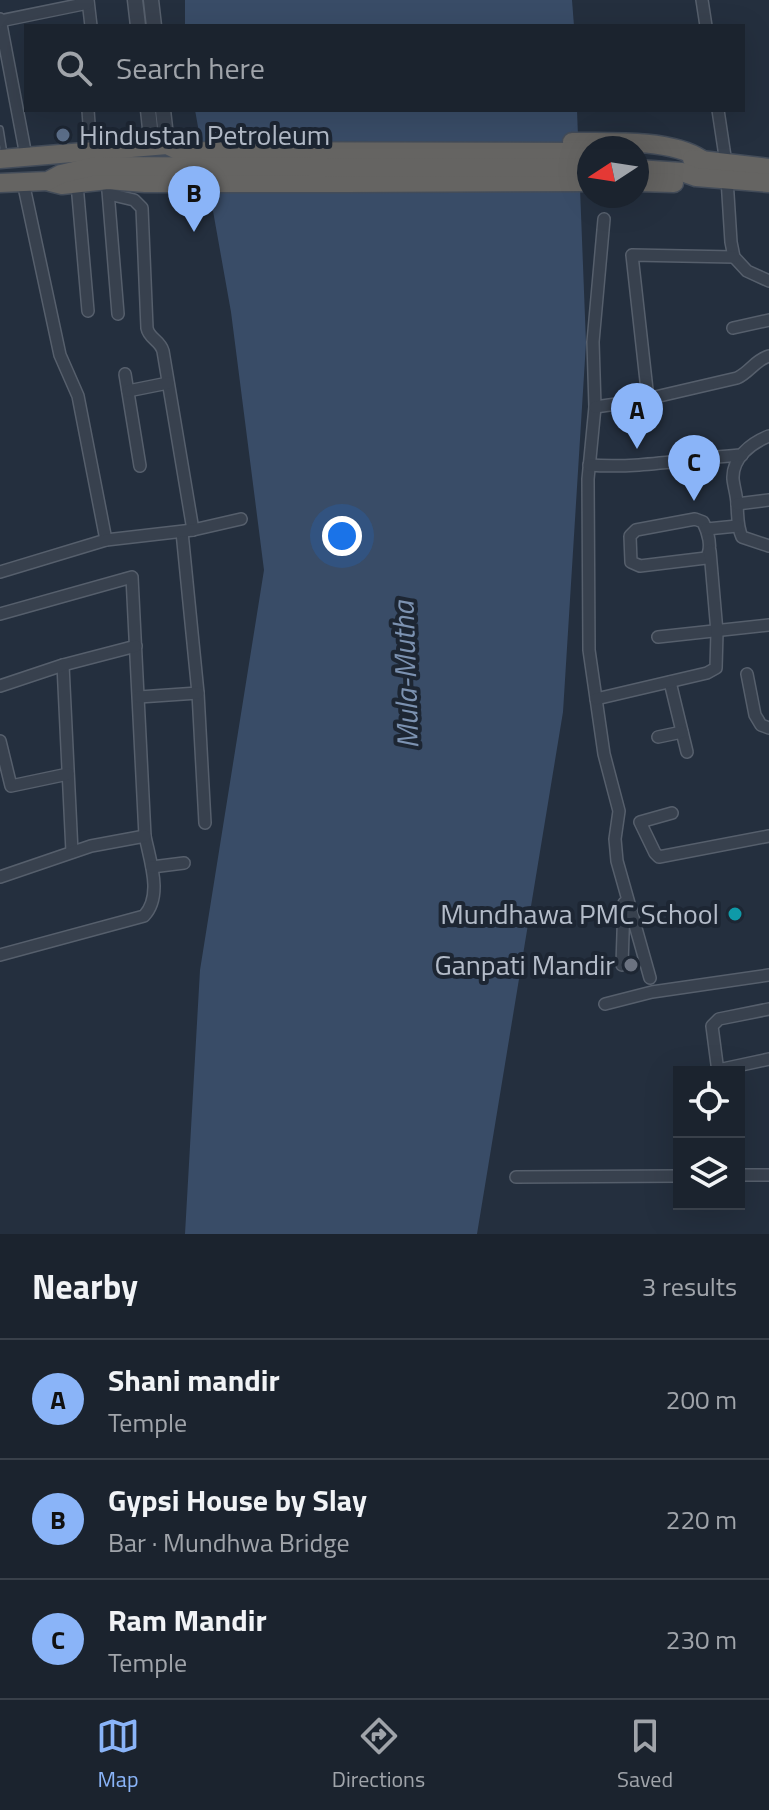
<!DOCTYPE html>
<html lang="en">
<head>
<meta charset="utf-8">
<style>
  :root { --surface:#1b232e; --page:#242b36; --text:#f1f3f6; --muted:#a0a4aa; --line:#39404a; --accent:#8ab4f8 }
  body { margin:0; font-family:"Titillium Web",sans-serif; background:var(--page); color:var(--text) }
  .controls { position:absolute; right:24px; bottom:24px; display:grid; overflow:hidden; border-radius:0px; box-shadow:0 8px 32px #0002 }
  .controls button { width:72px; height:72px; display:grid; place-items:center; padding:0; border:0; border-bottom:2px solid var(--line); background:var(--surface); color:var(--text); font:40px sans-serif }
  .compass { position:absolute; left:577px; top:136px; width:72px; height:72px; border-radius:50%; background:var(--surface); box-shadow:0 8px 32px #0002; rotate:258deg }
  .you { position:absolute; left:342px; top:536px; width:28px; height:28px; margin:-20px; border:6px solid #fff; border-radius:50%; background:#1a73e8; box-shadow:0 0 0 12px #1a73e833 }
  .badge { display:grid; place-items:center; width:52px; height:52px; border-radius:50%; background:var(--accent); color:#111; font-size:26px; font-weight:700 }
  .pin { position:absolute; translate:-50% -66px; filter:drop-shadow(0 2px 4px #0008) }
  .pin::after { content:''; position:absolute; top:42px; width:28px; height:24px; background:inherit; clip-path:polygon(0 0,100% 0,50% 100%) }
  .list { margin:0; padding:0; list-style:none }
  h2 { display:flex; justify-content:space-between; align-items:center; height:104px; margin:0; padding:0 32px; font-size:34px }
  h2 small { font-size:26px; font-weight:400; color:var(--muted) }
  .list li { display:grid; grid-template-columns:52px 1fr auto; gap:24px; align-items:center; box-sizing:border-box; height:120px; padding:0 32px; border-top:2px solid var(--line) }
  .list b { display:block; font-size:30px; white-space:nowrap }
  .list p { margin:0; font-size:26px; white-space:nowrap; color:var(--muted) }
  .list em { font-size:26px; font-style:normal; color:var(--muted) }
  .icon { flex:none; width:44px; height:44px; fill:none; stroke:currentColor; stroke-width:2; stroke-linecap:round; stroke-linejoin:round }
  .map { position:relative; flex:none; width:769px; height:1234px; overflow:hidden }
  .search { position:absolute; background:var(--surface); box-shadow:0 8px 32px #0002; left:24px; right:24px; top:24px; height:88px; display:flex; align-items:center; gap:20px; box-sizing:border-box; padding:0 28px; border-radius:0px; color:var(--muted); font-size:30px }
  .sheet { height:464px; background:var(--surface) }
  nav { display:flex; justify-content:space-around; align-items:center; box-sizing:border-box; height:112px; border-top:2px solid var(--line); background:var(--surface); font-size:22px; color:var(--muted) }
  nav a { display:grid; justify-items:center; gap:4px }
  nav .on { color:var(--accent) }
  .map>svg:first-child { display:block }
  .water { fill:#394c67 }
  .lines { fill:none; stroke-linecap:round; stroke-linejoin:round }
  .service-casing { stroke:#565f6c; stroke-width:8 }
  .minor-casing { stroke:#565f6c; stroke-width:14 }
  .tertiary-casing { stroke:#565f6c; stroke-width:17 }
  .trunk-casing { stroke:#434c59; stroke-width:21 }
  .service { stroke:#38414e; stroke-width:5 }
  .minor { stroke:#38414e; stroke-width:11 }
  .tertiary { stroke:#38414e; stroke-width:14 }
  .trunk { stroke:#656462; stroke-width:18 }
  .service-dot { fill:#5c6f8a; stroke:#1d2633; stroke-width:3 }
  .culture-dot { fill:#0f9aa8; stroke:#1d2633; stroke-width:3 }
  .worship-dot { fill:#6b7280; stroke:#1d2633; stroke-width:3 }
  .labels { text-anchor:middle; stroke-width:8; stroke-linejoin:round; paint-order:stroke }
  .poi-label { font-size:28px; fill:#b4bcc9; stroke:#1d2633; text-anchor:end }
  .water-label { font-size:30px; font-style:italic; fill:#7c92b1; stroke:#1d2633 }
</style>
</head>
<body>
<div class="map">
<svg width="769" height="1234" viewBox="0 0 769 1234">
  <rect width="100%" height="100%" fill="#242f3e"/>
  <g class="water">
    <polygon points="185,0 572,0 574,26 185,26"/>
    <polygon points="195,110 577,110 586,343 563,712 477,1234 185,1234 200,970 264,570 231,312"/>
  </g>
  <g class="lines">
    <defs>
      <polyline id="service" points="0,129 4,154"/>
      <g id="minor">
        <polyline points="88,0 91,26"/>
        <polyline points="702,0 706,26"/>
        <polyline points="0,19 26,156"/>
        <polyline points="0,21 88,3"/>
        <polyline points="88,110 91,152"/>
        <polyline points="718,110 726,163 731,242 734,257 747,271 769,281"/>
        <polyline points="23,182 60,355 78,396 106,540"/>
        <polyline points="77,184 88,311"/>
        <polyline points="108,191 118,314"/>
        <path d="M109 194 134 200 142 208 147 328C149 339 160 340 163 351L193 530"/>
        <polyline points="604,219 593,342 595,407 588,479 589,650 604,754 619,811 615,839 617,861 650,978"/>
        <polyline points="733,328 769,320"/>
        <polyline points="125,374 140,466"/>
        <polyline points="128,391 168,383"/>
        <polyline points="648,399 632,255 734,257"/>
        <path d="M595 407 638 401 737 378C750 372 755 360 769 356"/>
        <path d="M769 436C751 443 732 458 733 479 734 488 737 496 737 505 738 517 737 526 742 537L769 546"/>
        <path d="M589 465C640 469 691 458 742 455"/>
        <polyline points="737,504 769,500"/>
        <path d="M695 519 703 522C708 532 713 548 706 558L640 566 631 562 630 536 636 530Z"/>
        <polyline points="707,529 737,526"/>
        <polyline points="182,532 198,693 205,823"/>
        <polyline points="0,572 106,540 193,530 241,519"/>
        <path d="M0 614 132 577 145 836C150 861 163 896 144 916L0 955"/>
        <polyline points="658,637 769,625"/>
        <polyline points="63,665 72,852"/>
        <polyline points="747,674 755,715 761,725 769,728"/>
        <polyline points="670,682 687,752"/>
        <polyline points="0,686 63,665 136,646"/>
        <polyline points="139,697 198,693"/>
        <polyline points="596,699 707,673 716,668 717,632 710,551"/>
        <polyline points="658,737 682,732"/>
        <polyline points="0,741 11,786 68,774"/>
        <polyline points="672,813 640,822 655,853 659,857 769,836"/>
        <polyline points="152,867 184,863"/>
        <polyline points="0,877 91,846 145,836"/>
        <polyline points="622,965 624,903"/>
        <polyline points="605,1004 652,992 769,975"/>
        <polyline points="718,1070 769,1059"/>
        <polyline points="718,1072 712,1026 719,1019 769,1009"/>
        <polyline points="739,1175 769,1175"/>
        <polyline points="516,1177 679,1176"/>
      </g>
      <g id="tertiary">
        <polyline points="135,0 138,26"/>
        <polyline points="151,0 154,26"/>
        <polyline points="148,110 152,147"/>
        <polyline points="163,110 167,145"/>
      </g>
      <g id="trunk">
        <path d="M572 142C609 142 671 139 701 159"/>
        <polyline points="0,159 167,145 177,150 200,151 589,152"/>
        <polyline points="692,159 769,168"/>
        <polyline points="637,169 682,172 696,177 769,183"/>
        <polyline points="50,182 62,185 108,180 145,183 345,183 589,182"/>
        <polyline points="637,182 674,183"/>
        <polyline points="0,183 48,181 61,174 95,166 589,168"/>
      </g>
    </defs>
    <use href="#service" class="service-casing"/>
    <use href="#minor" class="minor-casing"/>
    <use href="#tertiary" class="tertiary-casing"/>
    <use href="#trunk" class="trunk-casing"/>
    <use href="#service" class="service"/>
    <use href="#minor" class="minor"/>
    <use href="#tertiary" class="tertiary"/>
    <use href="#trunk" class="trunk"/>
  </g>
  <circle class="service-dot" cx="63" cy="135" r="8"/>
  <circle class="culture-dot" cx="735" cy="914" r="8"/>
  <circle class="worship-dot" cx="631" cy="965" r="8"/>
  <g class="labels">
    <g class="poi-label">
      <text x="79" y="145" text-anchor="start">Hindustan Petroleum</text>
      <text x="719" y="924">Mundhawa PMC School</text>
      <text x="615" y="975">Ganpati Mandir</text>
    </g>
    <g class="water-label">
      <text transform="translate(406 675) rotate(-92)" y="10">Mula-Mutha</text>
    </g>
  </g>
</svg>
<div class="controls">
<button><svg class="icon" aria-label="locate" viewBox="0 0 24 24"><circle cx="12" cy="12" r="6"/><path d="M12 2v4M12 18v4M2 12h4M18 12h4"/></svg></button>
<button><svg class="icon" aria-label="layers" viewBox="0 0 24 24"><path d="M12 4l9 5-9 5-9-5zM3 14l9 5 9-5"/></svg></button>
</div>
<svg class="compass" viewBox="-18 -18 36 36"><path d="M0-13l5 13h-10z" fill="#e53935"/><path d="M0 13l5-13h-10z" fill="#a0a4aa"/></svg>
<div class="you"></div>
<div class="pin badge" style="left:637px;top:449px">A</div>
<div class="pin badge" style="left:194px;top:232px">B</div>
<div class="pin badge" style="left:694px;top:501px">C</div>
<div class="search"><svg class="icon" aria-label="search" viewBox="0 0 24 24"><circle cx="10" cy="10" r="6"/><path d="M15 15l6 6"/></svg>Search here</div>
</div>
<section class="sheet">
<h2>Nearby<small>3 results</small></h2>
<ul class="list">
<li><span class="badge">A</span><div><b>Shani mandir</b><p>Temple</p></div><em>200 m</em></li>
<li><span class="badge">B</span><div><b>Gypsi House by Slay</b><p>Bar · Mundhwa Bridge</p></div><em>220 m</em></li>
<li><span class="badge">C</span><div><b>Ram Mandir</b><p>Temple</p></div><em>230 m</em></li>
</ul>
</section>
<nav>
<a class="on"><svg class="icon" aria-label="map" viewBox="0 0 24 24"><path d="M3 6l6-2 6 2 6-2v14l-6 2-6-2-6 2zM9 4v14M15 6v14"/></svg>Map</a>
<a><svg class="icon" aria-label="directions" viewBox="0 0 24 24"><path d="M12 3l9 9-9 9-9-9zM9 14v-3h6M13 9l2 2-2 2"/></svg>Directions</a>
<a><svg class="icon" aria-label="saved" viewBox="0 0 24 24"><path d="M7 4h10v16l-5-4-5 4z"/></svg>Saved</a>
</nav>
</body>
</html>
